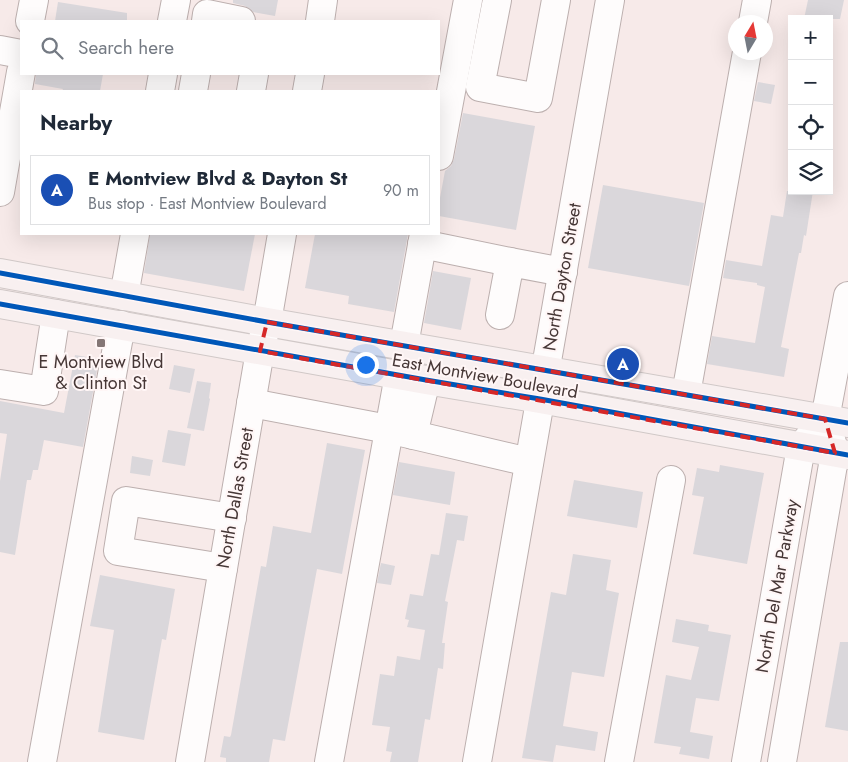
<!DOCTYPE html>
<html lang="en">
<head>
<meta charset="utf-8">
<style>
  :root { --surface:#fff; --page:#f2f2f3; --text:#1f2937; --muted:#747a83; --line:#e0e1e3; --accent:#111827 }
  body { margin:0; font-family:Jost,sans-serif; background:var(--page); color:var(--text) }
  .controls { position:absolute; right:15px; top:15px; display:grid; overflow:hidden; border-radius:0px; box-shadow:0 5px 20px #0002 }
  .controls button { width:45px; height:45px; display:grid; place-items:center; padding:0; border:0; border-bottom:1px solid var(--line); background:var(--surface); color:var(--text); font:25px sans-serif }
  .compass { position:absolute; left:728px; top:15px; width:45px; height:45px; border-radius:50%; background:var(--surface); box-shadow:0 5px 20px #0002; rotate:10deg }
  .you { position:absolute; left:365px; top:364px; width:18px; height:18px; margin:-12px; border:4px solid #fff; border-radius:50%; background:#1a73e8; box-shadow:0 0 0 8px #1a73e833 }
  .badge { display:grid; place-items:center; width:32px; height:32px; border-radius:50%; background:var(--accent); color:#fff; font-size:16px; font-weight:700 }
  .pin { position:absolute; translate:-50% -50%; border:2px solid #fff; box-shadow:0 1px 5px #0006 }
  .list { margin:0; padding:0; list-style:none }
  h2 { display:flex; justify-content:space-between; align-items:center; height:65px; margin:0; padding:0 20px; font-size:21px }
  h2 small { font-size:16px; font-weight:400; color:var(--muted) }
  .list li { display:grid; grid-template-columns:32px 1fr auto; gap:15px; align-items:center; box-sizing:border-box; height:70px; margin:0 10px 10px; padding:0 10px; border:1px solid var(--line); border-radius:0px }
  .list b { display:block; font-size:19px; white-space:nowrap }
  .list p { margin:0; font-size:16px; white-space:nowrap; color:var(--muted) }
  .list em { font-size:16px; font-style:normal; color:var(--muted) }
  .icon { flex:none; width:28px; height:28px; fill:none; stroke:currentColor; stroke-width:2; stroke-linecap:round; stroke-linejoin:round }
  .map { position:relative; flex:none; width:848px; height:762px; overflow:hidden }
  .search { position:absolute; background:var(--surface); box-shadow:0 5px 20px #0002; left:20px; top:20px; width:420px; height:55px; display:flex; align-items:center; gap:12px; box-sizing:border-box; padding:0 18px; border-radius:0px; color:var(--muted); font-size:19px }
  .panel { position:absolute; background:var(--surface); box-shadow:0 5px 20px #0002; left:20px; top:90px; width:420px; height:145px; border-radius:0px }
  .map>svg:first-child { display:block }
  .building { fill:#dad7db }
  .lines { fill:none; stroke-linecap:round; stroke-linejoin:round }
  .minor-casing { stroke:#bcafae; stroke-width:30 }
  .major-casing { stroke:#d0c8c7; stroke-width:30 }
  .minor { stroke:#fefcfc; stroke-width:28 }
  .major { stroke:#f8f0f0; stroke-width:28 }
  .cycleway-casing { stroke:#fff6f6; stroke-width:8 }
  .cycleway { stroke:#0057b8; stroke-width:5 }
  .marked { fill:none; stroke:#d62828; stroke-width:4; stroke-dasharray:10 6; stroke-linejoin:round }
  .poi-dot { fill:#847675; stroke:#fff6f6; stroke-width:2 }
  .labels { text-anchor:middle; stroke-width:4; stroke-linejoin:round; paint-order:stroke }
  .street-label { font-size:18px; fill:#463736; stroke:#fff6f6 }
  .poi-label { font-size:18px; fill:#463736; stroke:#fff6f6 }
</style>
</head>
<body>
<div class="map">
<svg width="848" height="762" viewBox="0 0 848 762">
  <rect width="100%" height="100%" fill="#f7eae9"/>
  <g class="building">
    <polygon points="233,0 278,0 275,16 253,12 245,6 233,3"/>
    <polygon points="808,0 844,0 840,19 804,19"/>
    <polygon points="58,2 127,13 127,21 55,21"/>
    <polygon points="36,74 103,74 100,91 62,91 63,89 35,84"/>
    <polygon points="758,82 775,85 771,104 754,101"/>
    <polygon points="463,113 535,126 516,230 439,216 439,203 445,171 451,166 454,159"/>
    <polygon points="603,185 704,203 689,286 588,268"/>
    <polygon points="787,191 813,191 806,236 804,235 801,253 799,253 781,347 789,349 784,377 707,364 712,336 755,343 765,287 757,285 757,283 723,278 726,260 762,266 771,215 783,217"/>
    <polygon points="150,234 255,234 244,291 144,273"/>
    <polygon points="315,234 408,234 394,312 348,304 349,296 305,288"/>
    <polygon points="433,271 471,278 461,330 424,323"/>
    <polygon points="75,355 99,359 83,447 44,440 38,470 33,470 31,480 27,480 15,555 0,552 0,481 7,434 0,433 0,401 64,413"/>
    <polygon points="174,365 195,369 190,393 169,389"/>
    <polygon points="197,381 211,383 209,398 210,399 204,431 187,428"/>
    <polygon points="168,430 191,434 185,466 162,462"/>
    <polygon points="327,443 365,450 342,574 317,569 285,741 273,739 269,762 226,762 226,758 220,757 224,736 230,737 231,735 261,566 266,567 273,526 311,533"/>
    <polygon points="132,456 153,460 150,476 130,473"/>
    <polygon points="399,462 455,472 450,505 393,495"/>
    <polygon points="720,465 764,473 747,564 693,554 704,497 692,495 697,468 719,472"/>
    <polygon points="574,480 643,492 637,528 567,516"/>
    <polygon points="446,513 468,516 464,541 457,540 445,601 448,602 442,643 445,643 443,669 438,668 430,720 425,719 418,762 390,762 392,752 386,751 390,727 372,725 380,674 394,676 397,656 420,660 425,630 407,627 409,620 405,619 410,594 423,596 431,554 439,555"/>
    <polygon points="573,554 611,560 606,590 619,593 604,677 572,672 563,726 598,732 595,751 556,745 553,762 522,758 551,592 566,595"/>
    <polygon points="381,563 395,566 391,585 377,583"/>
    <polygon points="100,575 175,589 166,640 162,639 144,740 98,732 114,630 90,626"/>
    <polygon points="676,619 709,625 708,631 731,635 719,701 696,698 690,732 713,736 709,759 679,754 681,747 654,743 666,675 691,680 699,647 672,642"/>
    <polygon points="840,642 848,642 848,731 825,727"/>
  </g>
  <g class="lines">
    <defs>
      <g id="minor">
        <polyline points="497,0 480,87 538,98 556,0"/>
        <polyline points="30,21 34,0"/>
        <polyline points="172,21 176,0"/>
        <polyline points="206,21 207,14 241,21"/>
        <polyline points="320,21 323,0"/>
        <polyline points="753,22 757,0"/>
        <polyline points="0,50 21,54"/>
        <polyline points="160,91 163,74"/>
        <polyline points="193,91 196,74"/>
        <polyline points="251,91 254,74"/>
        <polyline points="307,91 310,74"/>
        <polyline points="439,156 468,0"/>
        <polyline points="0,192 21,72"/>
        <polyline points="422,244 510,262"/>
        <polyline points="124,296 135,234"/>
        <polyline points="500,315 510,262 563,272"/>
        <polyline points="404,345 424,234"/>
        <polyline points="0,384 44,391 56,314"/>
        <polyline points="686,394 747,52"/>
        <polyline points="251,403 388,429 529,462"/>
        <polyline points="413,435 426,380"/>
        <polyline points="223,568 118,551 126,501 232,518"/>
        <polyline points="42,762 121,325"/>
        <polyline points="190,762 260,351 267,322 282,234"/>
        <polyline points="329,762 399,375"/>
        <polyline points="477,762 610,0"/>
        <polyline points="619,762 671,480"/>
        <polyline points="746,762 801,447 816,429"/>
        <polyline points="782,762 835,453 825,419 848,296"/>
      </g>
      <g id="major">
        <polyline points="0,273 267,322 848,423"/>
        <polyline points="0,304 426,380 540,399 848,455"/>
      </g>
    </defs>
    <use href="#minor" class="minor-casing"/>
    <use href="#major" class="major-casing"/>
    <use href="#minor" class="minor"/>
    <use href="#major" class="major"/>
    <defs>
      <g id="cycleway">
        <polyline points="0,273 267,322 848,423"/>
        <polyline points="0,304 426,380 540,399 848,455"/>
      </g>
    </defs>
    <use href="#cycleway" class="cycleway-casing"/>
    <use href="#cycleway" class="cycleway"/>
  </g>
  <path class="marked" d="M267 322 825 419 835 453 260 351Z"/>
  <rect class="poi-dot" x="96" y="338" width="10" height="10" rx="2.5"/>
  <g class="labels">
    <g class="street-label">
      <text transform="translate(562 277) rotate(-80)" y="6">North Dayton Street</text>
      <text transform="translate(485 376) rotate(10)" y="6">East Montview Boulevard</text>
      <text transform="translate(235 498) rotate(-80)" y="6">North Dallas Street</text>
      <text transform="translate(777 586) rotate(-80)" y="6">North Del Mar Parkway</text>
    </g>
    <g class="poi-label">
      <text x="101" y="368">E Montview Blvd<tspan x="101" dy="21">&amp; Clinton St</tspan></text>
    </g>
  </g>
</svg>
<div class="controls">
<button>+</button>
<button>−</button>
<button><svg class="icon" aria-label="locate" viewBox="0 0 24 24"><circle cx="12" cy="12" r="6"/><path d="M12 2v4M12 18v4M2 12h4M18 12h4"/></svg></button>
<button><svg class="icon" aria-label="layers" viewBox="0 0 24 24"><path d="M12 4l9 5-9 5-9-5zM3 14l9 5 9-5"/></svg></button>
</div>
<svg class="compass" viewBox="-18 -18 36 36"><path d="M0-13l5 13h-10z" fill="#e53935"/><path d="M0 13l5-13h-10z" fill="#747a83"/></svg>
<div class="you"></div>
<div class="pin badge" style="left:623px;top:364px;background:#1a4fb4">A</div>
<div class="search"><svg class="icon" aria-label="search" viewBox="0 0 24 24"><circle cx="10" cy="10" r="6"/><path d="M15 15l6 6"/></svg>Search here</div>
<section class="panel">
<h2>Nearby<small></small></h2>
<ul class="list">
<li><span class="badge" style="background:#1a4fb4">A</span><div><b>E Montview Blvd &amp; Dayton St</b><p>Bus stop · East Montview Boulevard</p></div><em>90 m</em></li>
</ul>
</section>
</div>
</body>
</html>
